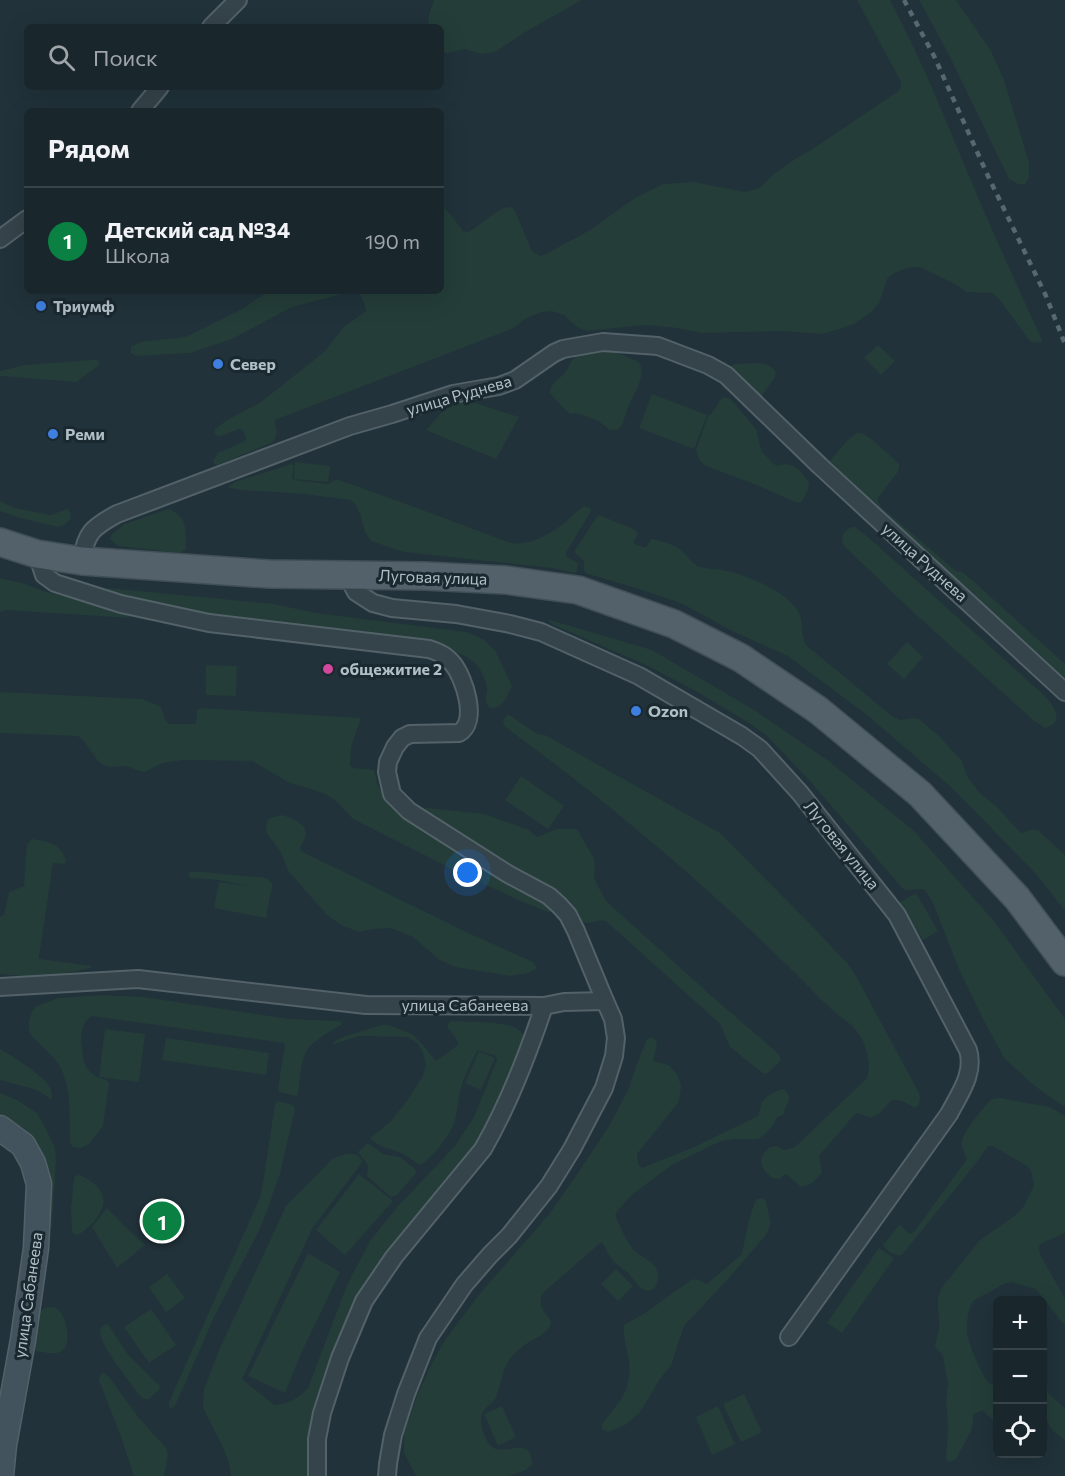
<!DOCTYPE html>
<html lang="ru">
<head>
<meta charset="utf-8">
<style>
  :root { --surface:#19262c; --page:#222e34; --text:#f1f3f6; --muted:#9fa5a9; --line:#374348; --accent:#0b8043 }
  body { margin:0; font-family:Commissioner,sans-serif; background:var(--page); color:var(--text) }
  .controls { position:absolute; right:18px; bottom:18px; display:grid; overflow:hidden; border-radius:9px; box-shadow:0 6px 24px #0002 }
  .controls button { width:54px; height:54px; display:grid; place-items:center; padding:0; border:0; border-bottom:2px solid var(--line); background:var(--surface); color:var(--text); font:30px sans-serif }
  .you { position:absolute; left:468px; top:873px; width:21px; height:21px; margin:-15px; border:4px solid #fff; border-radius:50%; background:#1a73e8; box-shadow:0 0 0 9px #1a73e833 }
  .badge { display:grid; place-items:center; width:39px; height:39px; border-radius:50%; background:var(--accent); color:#fff; font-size:20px; font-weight:700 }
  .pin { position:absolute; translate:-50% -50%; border:3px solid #fff; box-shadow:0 2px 6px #0006 }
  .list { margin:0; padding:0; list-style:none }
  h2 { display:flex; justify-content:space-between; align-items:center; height:78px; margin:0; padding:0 24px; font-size:26px }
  h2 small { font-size:20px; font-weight:400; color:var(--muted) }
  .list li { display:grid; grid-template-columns:39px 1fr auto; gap:18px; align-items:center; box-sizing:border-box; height:108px; padding:0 24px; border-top:2px solid var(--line) }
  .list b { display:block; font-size:22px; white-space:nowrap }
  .list p { margin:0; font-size:20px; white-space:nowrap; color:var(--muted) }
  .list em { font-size:20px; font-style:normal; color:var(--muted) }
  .icon { flex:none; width:33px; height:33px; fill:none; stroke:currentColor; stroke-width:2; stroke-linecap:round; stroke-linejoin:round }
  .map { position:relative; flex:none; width:1065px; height:1476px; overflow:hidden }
  .search { position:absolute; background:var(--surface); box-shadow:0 6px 24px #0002; left:24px; top:24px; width:420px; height:66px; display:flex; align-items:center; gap:15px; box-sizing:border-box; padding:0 21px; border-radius:9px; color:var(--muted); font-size:22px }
  .panel { position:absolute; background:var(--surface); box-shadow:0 6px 24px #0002; left:24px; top:108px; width:420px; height:186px; border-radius:9px }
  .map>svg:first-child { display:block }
  .green { fill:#243d39 }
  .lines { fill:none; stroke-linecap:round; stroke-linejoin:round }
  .street-casing { stroke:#536168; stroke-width:20 }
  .secondary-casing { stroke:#536168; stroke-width:27 }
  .primary-casing { stroke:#414f56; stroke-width:30 }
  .street { stroke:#35434a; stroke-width:16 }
  .secondary { stroke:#43535d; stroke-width:24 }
  .primary { stroke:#53626a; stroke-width:27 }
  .rail { stroke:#576871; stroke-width:4.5; stroke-dasharray:6 6; stroke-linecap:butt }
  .shop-dot { fill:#3f7fe0; stroke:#1a282f; stroke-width:2 }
  .hotel-dot { fill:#d1479c; stroke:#1a282f; stroke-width:2 }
  .labels { text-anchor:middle; stroke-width:6; stroke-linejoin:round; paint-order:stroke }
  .poi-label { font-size:16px; font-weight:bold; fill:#b0bec6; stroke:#1a282f; text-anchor:start }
  .street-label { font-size:16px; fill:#b0bec6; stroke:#1a282f }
</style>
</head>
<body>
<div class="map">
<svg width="1065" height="1476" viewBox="0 0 1065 1476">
  <rect width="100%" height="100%" fill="#21323a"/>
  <g class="green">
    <polygon points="434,0 582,0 527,31 495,52 481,54 465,49 447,53 441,51 441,27 428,27 429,14"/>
    <path d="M857 0H890C925 65 951 134 980 202 1000 248 1021 294 1042 340L1041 342 1034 343 1029 340 999 299 992 293 967 292 953 283 920 267 907 268 894 273 887 279 879 303 871 312 854 324 823 334 782 331 703 333 677 328 646 325 587 331 577 327 564 315 551 311 542 312 531 316 522 321 514 328 275 420 277 434 273 442 218 465 214 464 213 461 218 453 245 441 246 438 243 430 239 429 221 436H217L214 434 215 429 227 420 261 402 324 352 344 327 366 311V308L358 291H441V205L451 215 463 231 468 232C482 226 496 207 511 207L515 211 532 251 540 256 546 254 590 230 635 198 663 184 694 182 745 192 759 188 774 174 798 157 811 150 900 90 901 82Z"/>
    <polygon points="919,0 956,0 991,51 1004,80 1029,163 1029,178 1025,184 1018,184 1009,179 949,55"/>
    <polygon points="269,291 353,291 292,307 232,339 190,353 136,356 131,353 131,347 140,342 185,337 196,332 242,309"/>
    <polygon points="878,345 895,361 881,375 864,358"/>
    <path d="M603 350C613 352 621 354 630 358 633 360 636 360 638 362 649 371 633 396 629 405 625 414 624 424 618 430H610L597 420 575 413 571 414 566 411 550 393C551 381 561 379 567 370 570 366 570 361 574 358 582 352 594 352 603 350Z"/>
    <polygon points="92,360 98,360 99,363 98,366 76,382 0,376 0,371 24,365"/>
    <path d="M751 363C761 363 769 363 776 372L775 377 761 397 829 460H831C837 453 850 435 858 433 867 431 891 457 899 464V469L897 473 878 498V502L881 507 956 571 962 572 972 580 1065 664V685L729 371 730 367 734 364Z"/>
    <polygon points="652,394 707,415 694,449 639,428"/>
    <path d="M724 397 731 399 756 429 762 452 775 465 778 466C793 460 801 471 809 483L808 490 802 501 798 503 754 484 706 466 700 461 696 450 708 416C716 411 717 401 724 397Z"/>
    <polygon points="472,402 519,417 496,459 426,430 449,404"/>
    <polygon points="295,462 330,466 328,482 294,479"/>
    <path d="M291 464 294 466 292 478 294 480 328 484 335 480H339L409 505 511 543C532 546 554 532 569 519 574 514 578 510 584 506L590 508 591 511 566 553V556L578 563 577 571 574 573 552 568 404 552 371 541 365 532 360 514 355 504 351 500 304 494 241 490 229 488V486L235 482Z"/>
    <polygon points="0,501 15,508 51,515 67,509 69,510 71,518 64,525 58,527 20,518 0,511"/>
    <path d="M168 509C188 515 186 532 186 549L180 553 118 546 110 539 112 534 125 524Z"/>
    <path d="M599 515 636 530 638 534 633 542 635 544 646 548 651 539H653C664 542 675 544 683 552 689 557 693 565 700 567 709 569 719 569 728 571 748 576 785 591 797 609 804 619 800 634 806 645L892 716 900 720 915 718 919 719 940 737 962 761 968 778 979 792 997 807 1019 831 1022 833 1033 829 1039 831 1065 855V911L1036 874 952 788 867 715 788 656 730 630 683 604 639 589 585 573 584 570V561L575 553 574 552 597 516Z"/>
    <path d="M852 527H855L868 537 1045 696C1055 707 1065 723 1045 728L1033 720 914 613 844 546C840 538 843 531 852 527Z"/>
    <polygon points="0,578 25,584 43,591 121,611 129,615 130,618 6,610 0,612"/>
    <path d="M108 588 274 604 316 613 466 632 483 639 496 652 512 686C507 696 503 709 490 708 484 701 486 699 487 691 488 686 485 681 484 677 477 660 464 655 448 649L311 629 271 621 202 613 130 598 108 591Z"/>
    <polygon points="550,620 652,650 756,711 830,762 913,830 993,920 1065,1019 1065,1107 1044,1093 1029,1081 1004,1058 982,1017 958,967 933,903 924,889 906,890 902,888 809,780 766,735 749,723 694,690 648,666 552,624 549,621"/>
    <polygon points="907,642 923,657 904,679 887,664"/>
    <polygon points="206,665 237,666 236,696 206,695"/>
    <polygon points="0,692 142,699 161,707 165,719 169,724 194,724 196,723 197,710 200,708 361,718 351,747 350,765 353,768 374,770 378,786 390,803 403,817 551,907 554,911 548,912 525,903 458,872 353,819 335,800 323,793 288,782 252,761 183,760 163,763 144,772 136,770 128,766 109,767 103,765 98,761 83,740 78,736 0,733"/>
    <path d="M508 714 537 734 545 735 720 833 813 927 848 964 856 976 918 1091 920 1097 919 1105 915 1108 902 1101 895 1100 891 1101 879 1114 871 1118 858 1113 855 1114 819 1156 822 1172C816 1180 811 1187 800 1186L786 1174 779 1179 772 1178 764 1170 761 1162 763 1154 770 1147 776 1146 784 1150 795 1147 866 1079C872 1067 867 1047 860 1036 852 1023 841 1018 830 1008 820 999 811 989 801 979 709 887 609 803 504 726L503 720Z"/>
    <polygon points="521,776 564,806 548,829 505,800"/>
    <path d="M427 808 484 814 529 830 537 837 557 829H577L593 857 595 863 594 876 596 883 607 902 715 999 773 1049 779 1055 781 1060 768 1073 764 1074 730 1047 720 1024 606 921C596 919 593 925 582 922L577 911 570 901 556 889 514 866 425 812 424 809Z"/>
    <path d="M282 815C289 817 306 823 306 833 306 837 302 844 300 848L301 851 464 931 533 962 536 966V969L529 973 510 976 455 967 438 959 413 937 391 928 372 929 359 932 341 925 327 915 289 872 280 851 266 832 267 821 270 818Z"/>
    <path d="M32 839C47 841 63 844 66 862L64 864 53 863 39 957 40 959 92 966 90 968C60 976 31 978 0 974V917L4 915 9 892 24 886 27 844Z"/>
    <polygon points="190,872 204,872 266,878 271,882 273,888 271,891 266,918 214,908 219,882 253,887 218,880 191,878 188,874"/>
    <polygon points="916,893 938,931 923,940 900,902"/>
    <path d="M101 995 143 997 289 1019 339 1021 342 1023 341 1025C331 1031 311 1042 306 1052 300 1063 300 1082 298 1094L296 1096 279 1092 278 1088 285 1044 284 1043 92 1016C78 1025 81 1040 83 1055 84 1058 83 1061 85 1064 89 1074 98 1078 107 1080L109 1083 103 1126 89 1144 81 1148 73 1147 70 1143C69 1119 72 1089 60 1067 54 1056 39 1044 30 1034L29 1029V1020L32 1012 35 1007 58 998Z"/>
    <path d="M450 1021C466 1022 503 1021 516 1028 522 1032 525 1037 527 1043L490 1132 360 1301 318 1396C309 1422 310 1449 310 1476H231L229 1463 222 1445 203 1408 204 1389 220 1348 286 1206 332 1159 345 1154H353L357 1155 362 1160 361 1164 312 1229 242 1379 274 1405C290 1404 298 1398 308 1388L347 1285 370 1241 398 1206 455 1146 474 1117 497 1060 496 1056 478 1050C472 1061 466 1072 462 1084 458 1096 458 1109 455 1121 451 1134 432 1159 420 1165 414 1162 409 1157 403 1154 391 1148 380 1149 370 1138L390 1122 407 1101 422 1077 426 1066 423 1053 418 1044 408 1037 358 1036 332 1045 335 1041 343 1037 381 1025H389L412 1034 423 1045 436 1061 458 1045C458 1037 449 1032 447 1025Z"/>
    <polygon points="105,1029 145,1034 139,1082 99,1077"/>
    <path d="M651 1037 656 1040 657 1045 653 1061 669 1065 677 1074 681 1085 680 1096 678 1103 637 1154 638 1164 642 1168 692 1148 758 1116C760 1112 760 1106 762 1102 766 1095 778 1090 784 1089L790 1097 783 1115 776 1118 774 1124 764 1135 758 1139H735L721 1141 672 1165 634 1193 618 1210 615 1216C620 1225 626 1241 633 1249 639 1257 653 1259 657 1270 661 1281 655 1296 642 1289 637 1286 634 1280 630 1275 626 1270 620 1268 615 1263 610 1258 606 1250 603 1243H600L543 1293C534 1313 555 1315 550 1326 544 1337 529 1340 521 1348 515 1352 509 1359 506 1366 501 1375 501 1387 496 1397 493 1404 484 1407 482 1414 479 1423 484 1438 490 1445 501 1459 533 1433 532 1465L526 1470 509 1476H416L404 1453V1433L417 1396 432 1363 445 1340 478 1296 550 1213 580 1170 609 1126 629 1088 637 1063 645 1044 646 1040Z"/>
    <polygon points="166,1038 269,1053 266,1075 162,1060"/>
    <path d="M0 1049C12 1056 47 1077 51 1090 52 1092 52 1098 52 1100L37 1090 0 1080Z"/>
    <polygon points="479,1051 495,1058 481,1090 465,1083"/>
    <polygon points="0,1093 17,1100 37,1113 45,1127 55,1148 56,1161 52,1226 50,1231 47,1232 42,1157 33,1138 25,1129 0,1114"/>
    <path d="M1000 1098 1050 1107 1065 1116V1233L1042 1243 1039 1247 1040 1254 1065 1299V1326L1036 1289 1011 1282 1004 1284 973 1301C968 1310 966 1324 967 1334 969 1343 982 1377 989 1383 989 1383 997 1387 997 1387V1419L993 1420 982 1410 973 1415V1423L971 1431 956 1459 950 1462 946 1460 948 1424 946 1402 948 1384 943 1356 935 1346C936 1339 939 1333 939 1326 940 1310 934 1301 943 1286L980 1240 1017 1214 1024 1206 1034 1185 1031 1171 1027 1166 993 1146H988L977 1162 902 1255C895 1256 887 1252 883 1245L898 1226H901L910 1234 914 1232 967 1159C965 1154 960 1146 962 1140 964 1131 984 1106 992 1099Z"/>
    <polygon points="278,1101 293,1105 295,1109 280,1174 268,1208 260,1229 215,1315 176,1404 174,1407 171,1408 169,1406 169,1402 261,1195 275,1104"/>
    <polygon points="368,1143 383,1154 400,1157 415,1169 416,1173 397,1195 391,1197 367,1176 368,1165 358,1152"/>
    <polygon points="359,1174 393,1201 345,1255 316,1230"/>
    <path d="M79 1175C88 1178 101 1187 103 1197 107 1210 89 1229 78 1235L74 1234 72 1232 71 1208 74 1179 75 1176Z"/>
    <path d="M763 1198 766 1201 770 1220V1225L766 1235 728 1279 684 1326 671 1365 660 1379 640 1412 625 1425 608 1432 602 1429V1424C618 1403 632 1392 629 1362 627 1349 623 1338 624 1325L645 1313 691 1280 696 1279 707 1284 742 1254 748 1223 755 1201 758 1199Z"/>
    <polygon points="107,1208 122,1224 145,1245 117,1268 92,1227"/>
    <polygon points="879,1248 894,1258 842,1333 827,1323"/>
    <polygon points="308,1253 340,1272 300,1356 285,1393 248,1376"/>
    <polygon points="616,1269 633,1286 618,1301 601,1284"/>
    <polygon points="167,1274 185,1298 166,1312 149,1287"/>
    <path d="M54 1307C56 1308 59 1311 61 1313 67 1322 73 1346 60 1352 54 1355 43 1352 36 1351L35 1350C36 1340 34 1315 43 1309 46 1307 50 1307 54 1307Z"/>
    <polygon points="151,1309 176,1345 149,1363 124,1327"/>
    <path d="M106 1324H108L128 1355 160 1386 159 1390 149 1399H144L140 1396C131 1383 99 1345 100 1331 101 1327 102 1327 106 1324Z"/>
    <polygon points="104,1373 110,1378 138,1417 166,1448 168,1454 164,1476 134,1476 121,1437 99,1380 100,1375"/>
    <polygon points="1043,1383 1050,1395 1065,1408 1065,1440 1053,1431 1043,1415"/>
    <polygon points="744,1394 762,1432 741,1442 723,1404"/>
    <polygon points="502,1406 516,1437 498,1446 484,1414"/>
    <polygon points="718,1406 735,1444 712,1455 696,1417"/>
  </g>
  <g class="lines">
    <defs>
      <g id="street">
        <polyline points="211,27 238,0"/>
        <polyline points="140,111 160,87"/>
        <polyline points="0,239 27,219"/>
        <path d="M37 554 44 575 55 583 121 604 209 623 429 649C438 652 446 655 453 664 464 678 479 721 459 733L410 734 402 738 395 747 388 762 387 772 392 794 409 811 508 874 549 896 560 906 568 915 576 931 605 1001"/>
        <path d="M82 561C85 533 93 527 117 514L350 426 392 414 453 394 499 386 515 380 554 353 563 349 603 342 658 346 708 365 726 375 820 466 1065 692"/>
        <path d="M347 575 356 592 373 603 392 608 456 614 510 624 541 632 639 676 742 736 760 749 800 793 897 915 968 1050C975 1073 960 1093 949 1114L789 1337"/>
        <path d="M0 987 138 979 366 1005 544 1006C528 1054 509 1104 483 1149L394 1257 364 1301 340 1358 322 1413 317 1439V1476"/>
        <polyline points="387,1476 388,1464 393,1435 406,1394 428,1338 464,1285 490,1255 509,1236 549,1186 572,1149 604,1088 614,1056 616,1038 613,1019 605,1001 564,1002 544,1006"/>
      </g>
      <polyline id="secondary" points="0,1128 23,1145 33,1163 39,1184 36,1248 23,1340 4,1445 1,1476"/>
      <polyline id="primary" points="0,542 37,554 82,561 269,574 425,576 506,580 578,590 674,624 741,658 818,710 920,794 1017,898 1065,962"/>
    </defs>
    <use href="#street" class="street-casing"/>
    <use href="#secondary" class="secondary-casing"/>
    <use href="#primary" class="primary-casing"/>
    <use href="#street" class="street"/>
    <use href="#secondary" class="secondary"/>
    <use href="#primary" class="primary"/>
    <polyline class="rail" points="904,0 934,56 988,176 1046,296 1065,344"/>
  </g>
  <g class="shop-dot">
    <circle cx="41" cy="306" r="6"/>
    <circle cx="218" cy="364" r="6"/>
    <circle cx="53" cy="434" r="6"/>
    <circle cx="636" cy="711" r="6"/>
  </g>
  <circle class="hotel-dot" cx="328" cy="669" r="6"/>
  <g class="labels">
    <g class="poi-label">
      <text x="53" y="312">Триумф</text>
      <text x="230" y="370">Север</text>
      <text x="65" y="440">Реми</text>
      <text x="340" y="675">общежитие 2</text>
      <text x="648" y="717">Ozon</text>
    </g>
    <g class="street-label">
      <text transform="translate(459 395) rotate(-16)" y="6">улица Руднева</text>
      <text transform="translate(925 562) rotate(42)" y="6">улица Руднева</text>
      <text transform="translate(433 577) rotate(2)" y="6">Луговая улица</text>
      <text transform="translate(842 845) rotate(51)" y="6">Луговая улица</text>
      <text x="465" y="1011">улица Сабанеева</text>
      <text transform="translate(28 1295) rotate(-82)" y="6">улица Сабанеева</text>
    </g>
  </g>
</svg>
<div class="controls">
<button>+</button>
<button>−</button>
<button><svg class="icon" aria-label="locate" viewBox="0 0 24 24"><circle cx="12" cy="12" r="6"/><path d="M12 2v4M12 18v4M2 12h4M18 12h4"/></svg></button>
</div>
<div class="you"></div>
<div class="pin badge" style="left:162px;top:1221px">1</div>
<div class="search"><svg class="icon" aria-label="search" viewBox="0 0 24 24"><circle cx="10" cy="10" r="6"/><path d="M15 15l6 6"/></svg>Поиск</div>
<section class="panel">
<h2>Рядом<small></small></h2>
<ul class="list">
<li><span class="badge">1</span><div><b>Детский сад №34</b><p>Школа</p></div><em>190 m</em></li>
</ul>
</section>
</div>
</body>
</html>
